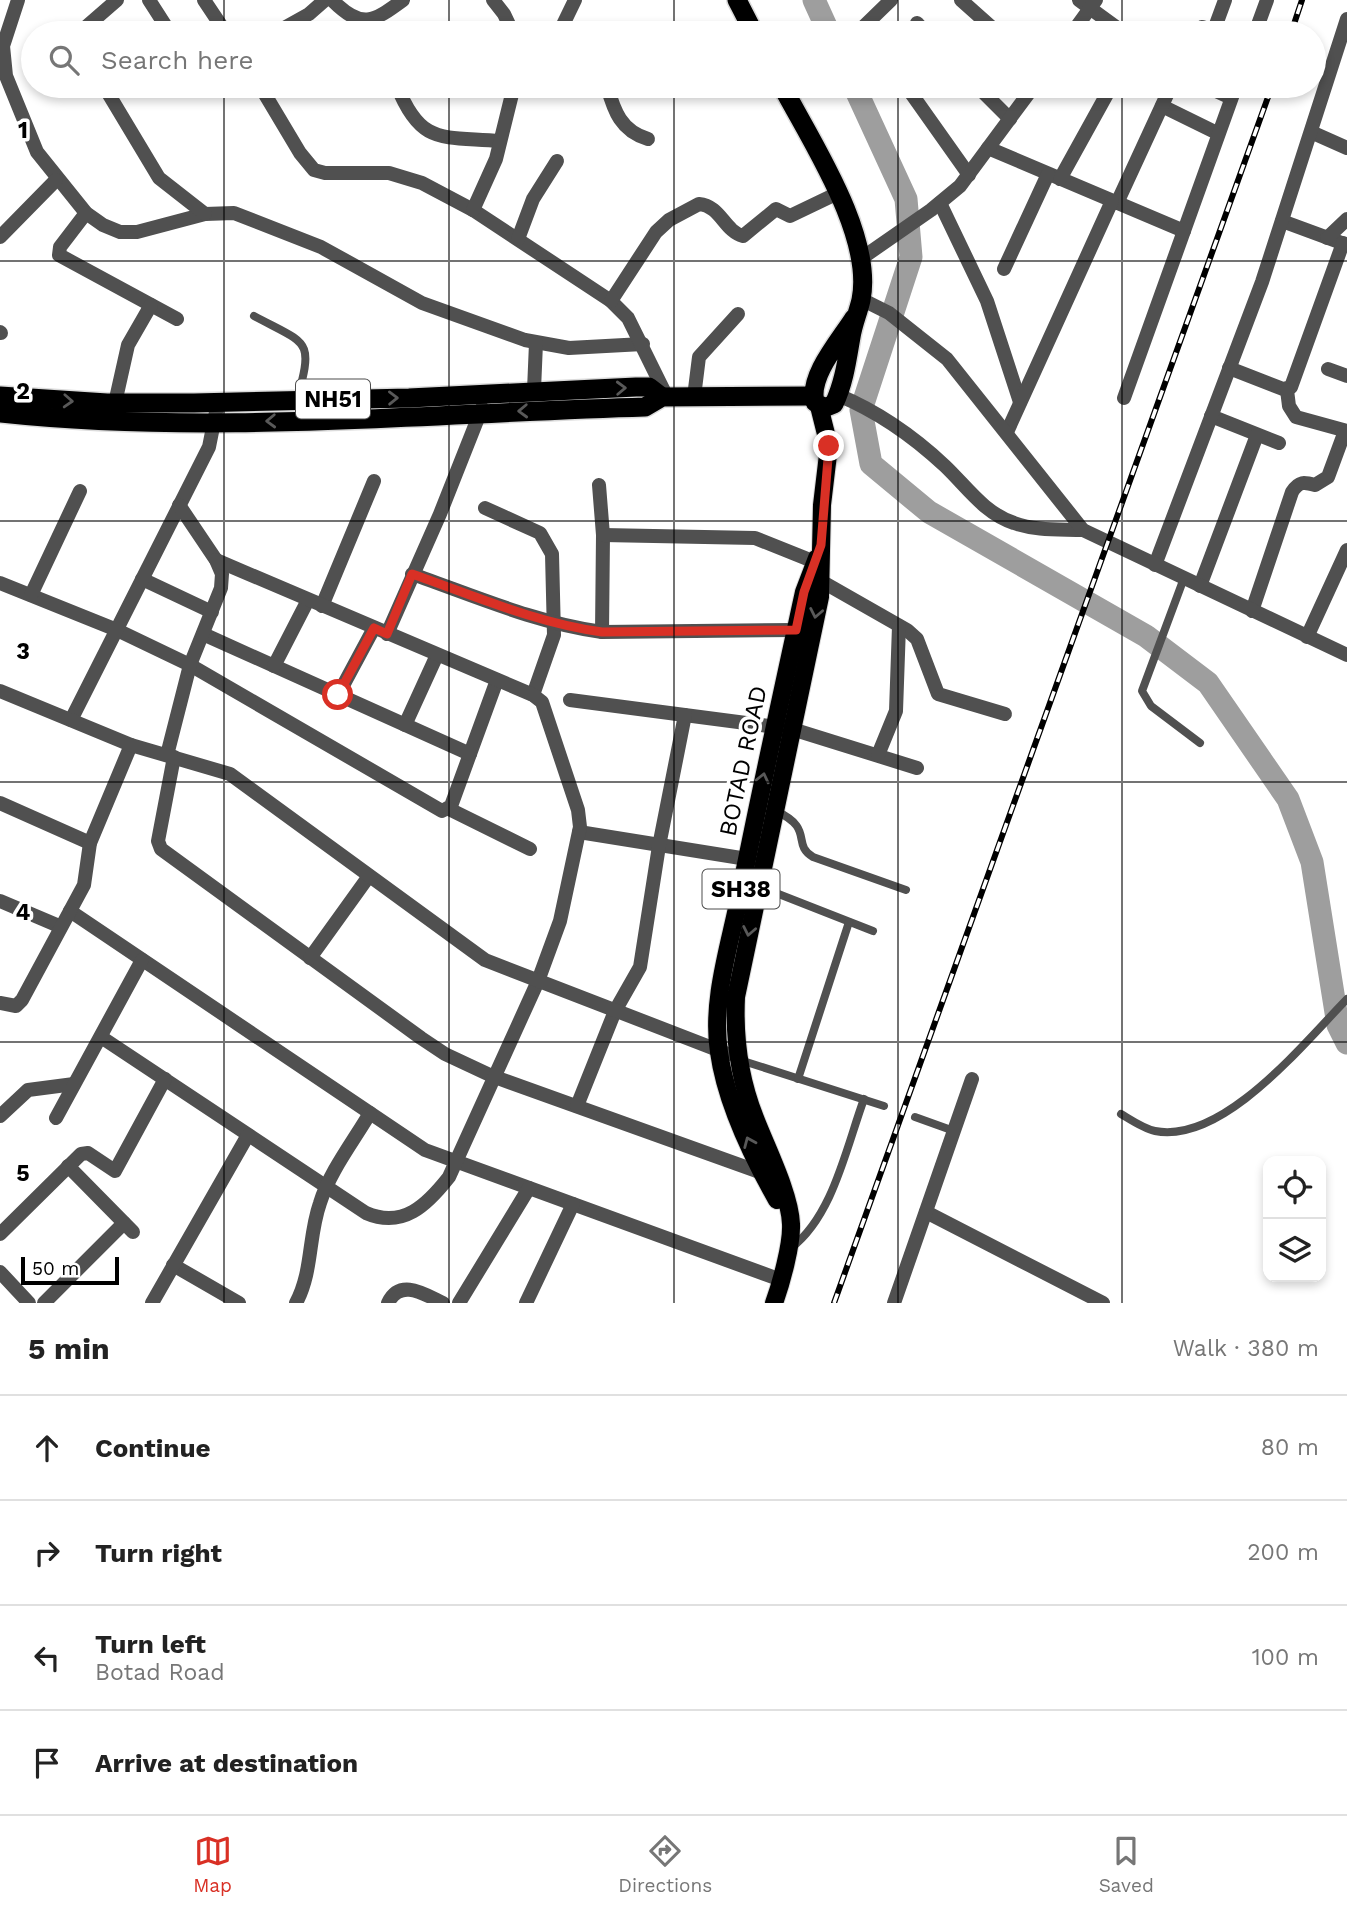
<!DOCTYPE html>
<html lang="en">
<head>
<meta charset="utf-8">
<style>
  :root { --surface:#fff; --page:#f6f6f6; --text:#222; --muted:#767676; --line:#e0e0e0; --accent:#d93025 }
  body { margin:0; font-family:"Work Sans",sans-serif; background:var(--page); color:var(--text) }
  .controls { position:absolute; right:21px; bottom:21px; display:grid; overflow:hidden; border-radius:14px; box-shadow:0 4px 10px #0003 }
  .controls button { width:63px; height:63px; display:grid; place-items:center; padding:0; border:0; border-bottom:2px solid var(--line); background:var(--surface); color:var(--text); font:35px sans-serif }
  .scale { position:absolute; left:21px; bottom:18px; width:98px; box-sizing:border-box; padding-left:7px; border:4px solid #000; border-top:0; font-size:19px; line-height:24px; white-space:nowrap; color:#000; -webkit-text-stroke:5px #fff; paint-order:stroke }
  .stop { position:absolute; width:21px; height:21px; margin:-16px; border:5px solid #d93025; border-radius:50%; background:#fff }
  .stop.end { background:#d93025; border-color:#fff; box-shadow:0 2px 7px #0008 }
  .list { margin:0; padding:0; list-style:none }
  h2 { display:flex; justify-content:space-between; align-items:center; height:91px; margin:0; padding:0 28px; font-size:30px }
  h2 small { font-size:23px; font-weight:400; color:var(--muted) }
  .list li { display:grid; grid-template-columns:46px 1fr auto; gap:21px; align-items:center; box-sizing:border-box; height:105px; padding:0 28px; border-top:2px solid var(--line) }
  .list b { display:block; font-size:26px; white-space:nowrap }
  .list p { margin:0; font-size:23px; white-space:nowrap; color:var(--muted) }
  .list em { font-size:23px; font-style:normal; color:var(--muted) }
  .icon { flex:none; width:38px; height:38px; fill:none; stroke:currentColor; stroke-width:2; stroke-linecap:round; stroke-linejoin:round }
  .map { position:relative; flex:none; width:1347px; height:1303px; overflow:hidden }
  .search { position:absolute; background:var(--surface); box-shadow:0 4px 10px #0003; left:21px; right:21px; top:21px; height:77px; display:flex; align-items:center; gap:18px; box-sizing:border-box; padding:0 24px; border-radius:38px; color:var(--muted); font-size:26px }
  .sheet { height:511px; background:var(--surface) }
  nav { display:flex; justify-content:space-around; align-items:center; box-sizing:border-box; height:98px; border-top:2px solid var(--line); background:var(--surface); font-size:19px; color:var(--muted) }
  nav a { display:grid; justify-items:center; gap:4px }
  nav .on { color:var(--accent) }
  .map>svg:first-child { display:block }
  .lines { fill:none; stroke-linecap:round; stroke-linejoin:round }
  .river { stroke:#9e9e9e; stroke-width:23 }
  .primary-casing { stroke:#dbdbdb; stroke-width:20 }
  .trunk-casing { stroke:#dbdbdb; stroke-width:22 }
  .service { stroke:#505050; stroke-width:8 }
  .minor { stroke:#505050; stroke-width:14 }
  .tertiary { stroke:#505050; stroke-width:14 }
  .primary { stroke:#000; stroke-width:18 }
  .trunk { stroke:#000; stroke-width:19 }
  .rail-casing { stroke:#000; stroke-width:6 }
  .rail { stroke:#fff; stroke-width:3.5; stroke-dasharray:10; stroke-linecap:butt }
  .oneway { stroke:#595959 }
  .route { stroke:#d93025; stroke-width:9 }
  .grid { fill:none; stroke:#000; stroke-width:2; stroke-opacity:0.55 }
  .labels { text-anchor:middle; stroke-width:7; stroke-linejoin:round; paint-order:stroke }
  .shield { fill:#fff; stroke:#4c4c4c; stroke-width:2 }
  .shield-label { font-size:23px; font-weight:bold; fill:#000 }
  .street-label { font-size:24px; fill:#000; stroke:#fff }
  .grid-label { font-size:23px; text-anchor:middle; font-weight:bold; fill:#000; stroke:#fff; stroke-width:7; stroke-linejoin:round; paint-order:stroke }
</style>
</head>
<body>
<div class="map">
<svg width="1347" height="1303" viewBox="0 0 1347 1303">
  <rect width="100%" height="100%" fill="#fff"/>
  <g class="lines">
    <g class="river">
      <polyline points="814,0 829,33"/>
      <polyline points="854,86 906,199 911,257 861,410 871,464 929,512 1146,636 1208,683 1288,799 1312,862 1338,1025 1347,1043"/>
    </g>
    <defs>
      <g id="primary">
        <path d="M777 1200C752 1156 726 1103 719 1052 711 1000 730 945 740 894 760 793 782 693 804 592L817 558"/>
        <path d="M774 1303C781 1284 792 1244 791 1224 790 1194 766 1147 755 1118 739 1078 734 1039 736 997L820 597 822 505 829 446 819 406"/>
      </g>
      <g id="trunk">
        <polyline points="737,0 754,33"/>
        <path d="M782 86C811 141 874 236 861 300 858 313 853 324 851 337 847 360 844 383 834 404L824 408 815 402C808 376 841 339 854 318"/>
        <polyline points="0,396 107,403 194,403 409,398 636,387 649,387 662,397"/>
        <path d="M0 413C213 436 431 413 645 407L662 397 813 396"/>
      </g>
    </defs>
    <use href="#primary" class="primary-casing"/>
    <use href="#trunk" class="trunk-casing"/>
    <g class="service">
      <path d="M254 316C308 345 314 338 297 400"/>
      <polyline points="1184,578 1142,691 1151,706 1200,743"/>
      <path d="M776 811C815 829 791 844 813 857L906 890"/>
      <polyline points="758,886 873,931"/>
      <polyline points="740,1060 884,1106"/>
      <polyline points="798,1079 849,922"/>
      <path d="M1121 1114C1131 1120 1144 1129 1155 1131 1223 1144 1303 1044 1347 999"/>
      <polyline points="915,1117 954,1131"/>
      <path d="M791 1248C833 1216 846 1148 864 1099"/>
    </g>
    <g class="minor">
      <polyline points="18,0 3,46 6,76 37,152 86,213 103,225 120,232 137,232 205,214 234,213 321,247 422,303 525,340 569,348 643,344"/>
      <polyline points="149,0 167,28"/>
      <polyline points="204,0 226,33"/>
      <path d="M332 0C362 30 373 22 403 0"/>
      <polyline points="493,0 504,14 513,33"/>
      <polyline points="961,0 998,33"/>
      <polyline points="1079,0 1124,33"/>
      <polyline points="917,23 926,33"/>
      <polyline points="1214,30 1225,0"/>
      <polyline points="79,33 117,0"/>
      <polyline points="275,33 309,14 325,0"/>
      <polyline points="559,33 575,0"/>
      <polyline points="857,33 891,0"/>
      <polyline points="1072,33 1096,0"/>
      <polyline points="1196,33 1202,27 1221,33"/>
      <polyline points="1255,33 1267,0"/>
      <polyline points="260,86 300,153 314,170 325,173 389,173 422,183 473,210 611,301 628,318 667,397"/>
      <path d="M397 86C421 146 442 136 500 141"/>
      <path d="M607 86C614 111 621 131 648 139"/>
      <polyline points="906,86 969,175"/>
      <polyline points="977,86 1010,119"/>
      <polyline points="1205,86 1231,98"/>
      <polyline points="108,93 159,178 205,214"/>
      <polyline points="1162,106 1217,133"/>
      <polyline points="1311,132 1347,148"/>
      <polyline points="988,148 1184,231"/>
      <polyline points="1060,179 1107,94"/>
      <polyline points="940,203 987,301 1020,402"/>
      <polyline points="1117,203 1171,86"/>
      <polyline points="473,210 496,159 514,86"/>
      <polyline points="86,213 60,247 59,255 177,319"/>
      <polyline points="1282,221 1347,245"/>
      <polyline points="0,237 56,180"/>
      <polyline points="1327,238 1347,219"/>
      <polyline points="518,239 533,199 557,161"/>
      <polyline points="859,260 931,210 960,186 1034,86"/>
      <polyline points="1004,269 1048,174"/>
      <path d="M611 301 656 232 669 220 699 204C721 206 724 231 743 236L776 209 790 216 838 193"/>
      <polyline points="0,332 1,333"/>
      <polyline points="1229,368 1283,389 1291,387 1343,243"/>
      <polyline points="1328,369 1347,376"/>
      <polyline points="534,390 536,343"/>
      <polyline points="1287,390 1289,406 1296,417 1347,431"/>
      <path d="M838 395C879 412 913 436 945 466 967 487 984 513 1014 523 1036 531 1060 529 1083 530"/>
      <polyline points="694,397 699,357 738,314"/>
      <polyline points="1124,398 1236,86"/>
      <polyline points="115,403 128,345 151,305"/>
      <polyline points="1211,416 1279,443"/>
      <polyline points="1007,432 1112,201"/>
      <polyline points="599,485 603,535 602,632"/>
      <polyline points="485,508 540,533 552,554 554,635 533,695"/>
      <polyline points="603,535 755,538 815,562"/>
      <polyline points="1155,565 1262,282 1347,19"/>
      <path d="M412 574C475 596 536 623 602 632L796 630"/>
      <polyline points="142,579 212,612"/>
      <polyline points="821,581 907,630 917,639 938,694 1005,714"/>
      <polyline points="0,583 117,630 190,665 442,811 451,806 497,680"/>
      <polyline points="1200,586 1257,435"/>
      <polyline points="31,595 80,491"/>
      <polyline points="322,606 374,481"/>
      <path d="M1252 611 1292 492C1299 481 1304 482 1315 485L1328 477 1345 431"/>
      <polyline points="203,634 470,754"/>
      <polyline points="387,634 440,514 482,408"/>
      <polyline points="1307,637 1347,550"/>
      <polyline points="274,666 308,600"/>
      <polyline points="338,695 374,628"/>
      <polyline points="570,700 792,729 917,768"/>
      <polyline points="71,720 209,447 218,402"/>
      <polyline points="405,725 437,655"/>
      <polyline points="167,755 190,665 221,588 222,574 216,560 179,505"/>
      <polyline points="878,755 896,711 899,626"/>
      <polyline points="174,757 158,841 161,849 421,1038 445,1054 492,1076 762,1173"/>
      <polyline points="0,803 90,843"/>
      <polyline points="449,809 530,849"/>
      <polyline points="579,832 747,859"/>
      <polyline points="0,901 59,926"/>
      <polyline points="70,911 425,1150 781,1280"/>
      <polyline points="310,958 369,876"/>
      <polyline points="0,1003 16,1006 22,1000 84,885 90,843 131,745"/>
      <path d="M101 1037 366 1213C403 1229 427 1205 449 1177L538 981 560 921 580 827 578 810 542 702 533 695 216 560"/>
      <polyline points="577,1106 615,1011 640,967 659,846 685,715"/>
      <polyline points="0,1116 28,1090 74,1084"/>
      <polyline points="56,1118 142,960"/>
      <polyline points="68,1166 133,1232"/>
      <polyline points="926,1212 1103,1303"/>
      <polyline points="0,1234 81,1154 88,1153 115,1171 165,1079"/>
      <polyline points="173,1265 239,1303"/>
      <polyline points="0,1272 29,1303"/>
      <polyline points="44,1303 124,1223"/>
      <polyline points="152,1303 248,1135"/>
      <path d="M296 1303C313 1271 308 1237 320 1203 330 1171 353 1142 370 1113"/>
      <path d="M388 1303C400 1278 424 1294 443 1303"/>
      <polyline points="459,1303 529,1188"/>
      <polyline points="526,1303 573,1204"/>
      <polyline points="894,1303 972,1079"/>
    </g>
    <g class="tertiary">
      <polyline points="861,299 889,313 947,359 1083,530 1347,655"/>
      <polyline points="0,691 131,745 230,774 485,960 728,1054"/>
    </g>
    <use href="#primary" class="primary"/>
    <use href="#trunk" class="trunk"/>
    <defs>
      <g id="rail">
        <polyline points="1291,33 1302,0"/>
        <polyline points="834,1303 1272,86"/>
      </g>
    </defs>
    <use href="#rail" class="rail-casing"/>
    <use href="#rail" class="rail"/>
  </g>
  <defs><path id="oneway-chevron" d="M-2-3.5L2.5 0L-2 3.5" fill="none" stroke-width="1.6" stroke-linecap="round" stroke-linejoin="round" transform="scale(1.75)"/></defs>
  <g class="oneway">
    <use href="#oneway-chevron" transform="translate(621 388) rotate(-2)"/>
    <use href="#oneway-chevron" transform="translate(393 398) rotate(-1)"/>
    <use href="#oneway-chevron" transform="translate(68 401) rotate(3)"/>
    <use href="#oneway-chevron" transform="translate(523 411) rotate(178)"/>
    <use href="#oneway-chevron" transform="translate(271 421) rotate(178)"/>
    <use href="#oneway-chevron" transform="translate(816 613) rotate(101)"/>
    <use href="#oneway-chevron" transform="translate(763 778) rotate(-77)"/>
    <use href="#oneway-chevron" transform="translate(749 931) rotate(101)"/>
    <use href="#oneway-chevron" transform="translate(749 1142) rotate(-113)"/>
  </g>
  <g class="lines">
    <path class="route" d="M338 695 374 628 387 634 412 574C475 596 536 623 602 632L796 630 804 592 821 545 829 446"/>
  </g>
  <path class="grid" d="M224 0V33M449 0V33M674 0V33M898 0V33M1122 0V33M224 86V1303M449 86V1303M674 86V1303M898 86V1303M1122 86V1303M0 261H1347M0 521H1347M0 782H1347M0 1042H1347"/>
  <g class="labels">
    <g class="shield">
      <rect x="296" y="379.5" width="74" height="39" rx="5"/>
      <rect x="702.5" y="869.5" width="77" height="39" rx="5"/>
    </g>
    <g class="shield-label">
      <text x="333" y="407">NH51</text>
      <text x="741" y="897">SH38</text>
    </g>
    <g class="street-label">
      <text transform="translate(743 761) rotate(-78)" y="8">BOTAD ROAD</text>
    </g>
  </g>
  <g class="grid-label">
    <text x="23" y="138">1</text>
    <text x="23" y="399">2</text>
    <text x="23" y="659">3</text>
    <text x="23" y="920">4</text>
    <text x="23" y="1181">5</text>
  </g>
</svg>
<div class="controls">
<button><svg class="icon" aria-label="locate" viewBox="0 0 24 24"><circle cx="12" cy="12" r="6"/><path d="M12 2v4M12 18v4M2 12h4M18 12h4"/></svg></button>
<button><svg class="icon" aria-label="layers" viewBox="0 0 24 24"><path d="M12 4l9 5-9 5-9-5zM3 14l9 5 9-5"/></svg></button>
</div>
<div class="scale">50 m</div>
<div class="stop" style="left:338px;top:695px"></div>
<div class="stop end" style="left:829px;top:446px"></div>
<div class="search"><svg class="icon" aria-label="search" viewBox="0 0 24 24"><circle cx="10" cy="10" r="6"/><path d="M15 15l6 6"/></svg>Search here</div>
</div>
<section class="sheet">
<h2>5 min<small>Walk · 380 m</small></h2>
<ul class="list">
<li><svg class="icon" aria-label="ahead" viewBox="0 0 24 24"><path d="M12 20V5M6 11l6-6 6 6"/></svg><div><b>Continue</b></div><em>80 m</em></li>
<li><svg class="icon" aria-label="right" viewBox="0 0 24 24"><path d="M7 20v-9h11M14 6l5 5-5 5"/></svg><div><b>Turn right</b></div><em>200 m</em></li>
<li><svg class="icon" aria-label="left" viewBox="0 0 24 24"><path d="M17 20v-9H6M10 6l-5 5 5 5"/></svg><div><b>Turn left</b><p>Botad Road</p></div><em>100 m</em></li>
<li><svg class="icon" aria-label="arrive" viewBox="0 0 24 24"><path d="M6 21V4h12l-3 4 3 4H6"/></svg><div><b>Arrive at destination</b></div></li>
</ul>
</section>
<nav>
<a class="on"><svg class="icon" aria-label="map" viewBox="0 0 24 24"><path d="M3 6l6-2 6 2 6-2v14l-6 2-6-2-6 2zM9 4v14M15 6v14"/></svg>Map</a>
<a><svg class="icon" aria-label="directions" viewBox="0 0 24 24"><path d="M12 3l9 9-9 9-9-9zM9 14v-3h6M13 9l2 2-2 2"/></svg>Directions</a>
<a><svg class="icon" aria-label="saved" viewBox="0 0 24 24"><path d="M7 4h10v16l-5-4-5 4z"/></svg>Saved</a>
</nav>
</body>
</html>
